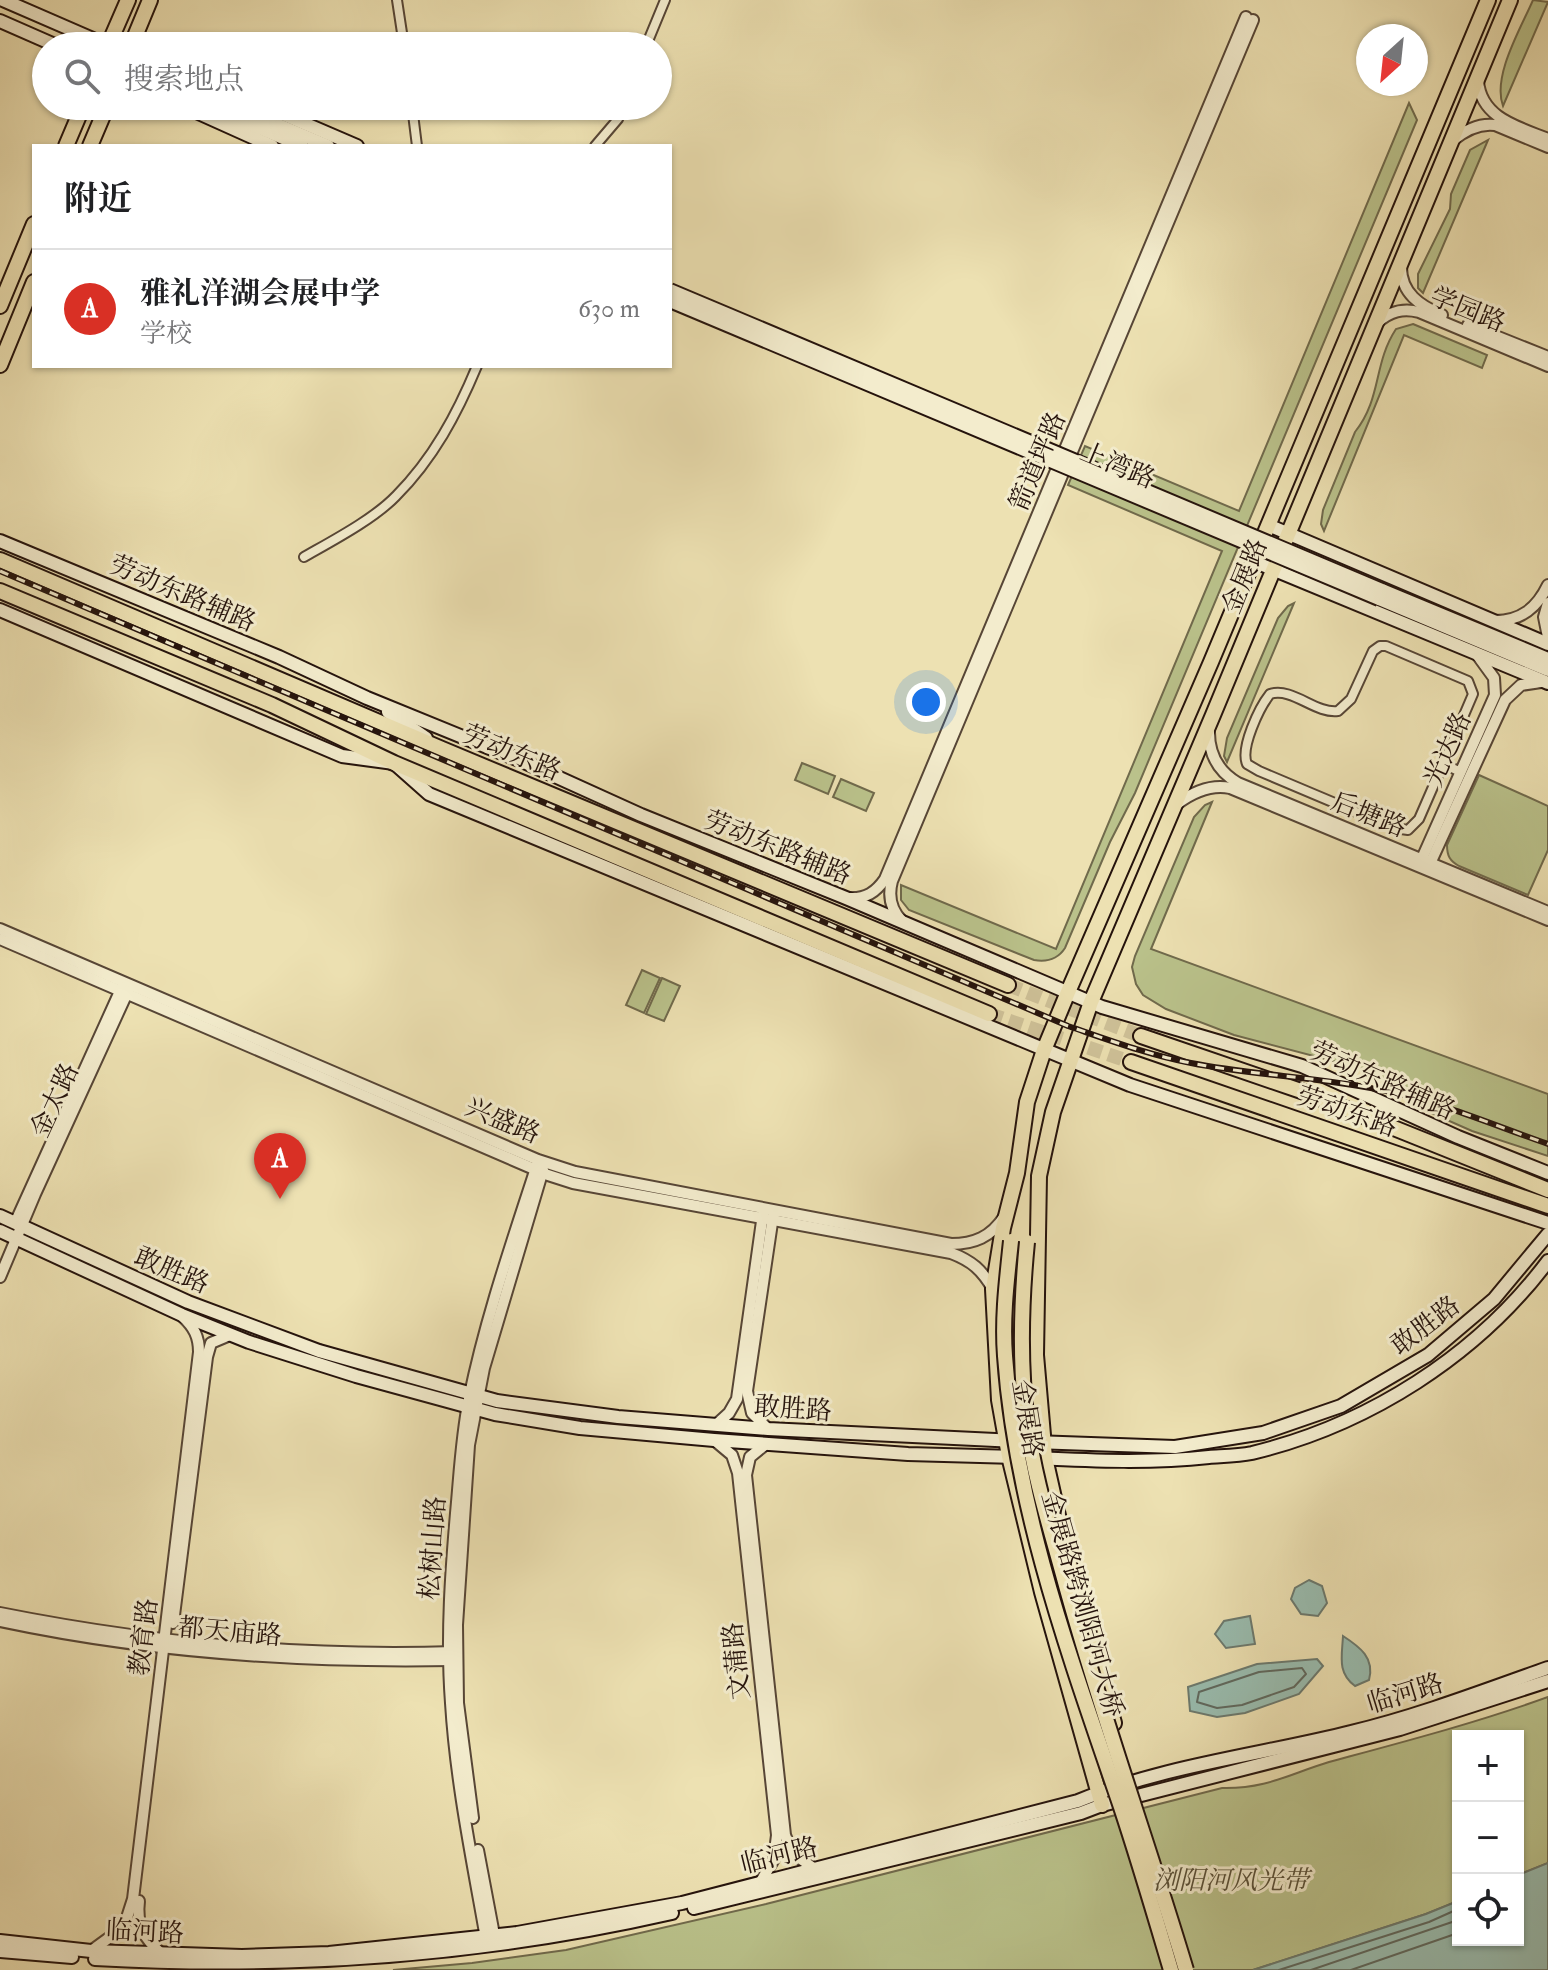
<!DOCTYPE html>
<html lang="zh">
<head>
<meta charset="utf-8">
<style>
  :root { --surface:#fff; --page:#f2f2f2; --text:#202124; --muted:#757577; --line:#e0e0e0; --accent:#d93025 }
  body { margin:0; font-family:"IM FELL Double Pica","Noto Serif SC",serif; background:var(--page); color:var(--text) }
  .controls { position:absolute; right:24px; bottom:24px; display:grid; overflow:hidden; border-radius:0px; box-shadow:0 2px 6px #0004 }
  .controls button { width:72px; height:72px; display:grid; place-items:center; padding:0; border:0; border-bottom:2px solid var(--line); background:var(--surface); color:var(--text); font:40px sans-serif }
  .compass { position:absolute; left:1356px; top:24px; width:72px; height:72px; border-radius:50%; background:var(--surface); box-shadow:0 2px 6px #0004; rotate:207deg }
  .you { position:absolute; left:926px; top:702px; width:28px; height:28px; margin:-20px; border:6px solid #fff; border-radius:50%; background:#1a73e8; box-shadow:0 0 0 12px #1a73e833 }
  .badge { display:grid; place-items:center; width:52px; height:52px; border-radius:50%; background:var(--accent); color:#fff; font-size:26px; font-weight:700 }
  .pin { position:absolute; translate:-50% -66px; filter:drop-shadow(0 2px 4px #0008) }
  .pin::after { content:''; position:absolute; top:42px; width:28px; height:24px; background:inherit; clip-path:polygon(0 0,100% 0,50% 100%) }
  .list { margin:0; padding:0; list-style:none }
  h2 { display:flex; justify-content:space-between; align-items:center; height:104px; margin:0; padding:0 32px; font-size:34px }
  h2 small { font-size:26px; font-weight:400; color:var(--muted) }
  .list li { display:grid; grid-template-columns:52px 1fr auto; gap:24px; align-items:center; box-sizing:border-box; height:120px; padding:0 32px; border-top:2px solid var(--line) }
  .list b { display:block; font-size:30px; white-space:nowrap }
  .list p { margin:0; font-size:26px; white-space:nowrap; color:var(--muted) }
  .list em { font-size:26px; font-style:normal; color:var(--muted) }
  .icon { flex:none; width:44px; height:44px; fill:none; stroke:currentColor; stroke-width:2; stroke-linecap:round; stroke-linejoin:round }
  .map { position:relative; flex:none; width:1548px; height:1970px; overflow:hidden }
  .search { position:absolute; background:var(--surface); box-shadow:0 2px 6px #0004; left:32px; top:32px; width:640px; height:88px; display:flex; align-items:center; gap:20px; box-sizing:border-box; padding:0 28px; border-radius:44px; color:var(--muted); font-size:30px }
  .panel { position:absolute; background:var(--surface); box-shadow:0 2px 6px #0004; left:32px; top:144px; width:640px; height:224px; border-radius:0px }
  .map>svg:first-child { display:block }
  .green { fill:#bac28b; stroke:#706a4c; stroke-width:2 }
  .water { fill:#99bdb0; stroke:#6b796e; stroke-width:2 }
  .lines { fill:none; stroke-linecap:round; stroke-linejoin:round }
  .shore { stroke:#5f685e; stroke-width:2 }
  .trunk-tunnel { stroke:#cfc299; stroke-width:14; stroke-dasharray:14 7; stroke-linecap:butt }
  .minor-casing { stroke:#574636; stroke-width:12 }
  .tertiary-casing { stroke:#574636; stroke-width:14 }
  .secondary-casing { stroke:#25130c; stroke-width:16 }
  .primary-casing { stroke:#25130c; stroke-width:18 }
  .trunk-casing { stroke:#25130c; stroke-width:18 }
  .minor { stroke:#f3eccd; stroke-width:8 }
  .tertiary { stroke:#f3eccd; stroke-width:10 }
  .secondary { stroke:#f3eccd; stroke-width:12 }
  .primary { stroke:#ede1b2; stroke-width:14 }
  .trunk { stroke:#ede1b2; stroke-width:14 }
  .rail-casing { stroke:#25130c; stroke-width:6 }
  .rail { stroke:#f3eccd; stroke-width:3; stroke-dasharray:9; stroke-linecap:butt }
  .secondary-bridge-casing { stroke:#25130c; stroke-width:16; stroke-linecap:butt }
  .primary-bridge-casing { stroke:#25130c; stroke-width:18; stroke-linecap:butt }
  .secondary-bridge { stroke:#f3eccd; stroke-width:12 }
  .primary-bridge { stroke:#ede1b2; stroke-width:14 }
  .labels { text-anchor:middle; stroke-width:6; stroke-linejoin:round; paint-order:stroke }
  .street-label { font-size:26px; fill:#25130c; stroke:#f3eccd }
  .park-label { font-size:26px; font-style:italic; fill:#595038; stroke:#f3eccd }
</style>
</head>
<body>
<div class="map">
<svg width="1548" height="1970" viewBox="0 0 1548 1970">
  <rect width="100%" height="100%" fill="#ede1b2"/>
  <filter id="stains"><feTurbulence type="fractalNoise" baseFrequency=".0025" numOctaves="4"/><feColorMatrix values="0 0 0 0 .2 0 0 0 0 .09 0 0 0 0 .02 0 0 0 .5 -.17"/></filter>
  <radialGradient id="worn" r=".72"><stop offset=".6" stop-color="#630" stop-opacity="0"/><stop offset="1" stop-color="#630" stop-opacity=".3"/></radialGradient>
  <g class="green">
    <path d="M1533 0 1548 2 1503 106C1492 76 1521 28 1533 0Z"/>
    <path d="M1409 103 1417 120 1135 793 1110 842 1065 948C1058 959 1046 962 1034 960L909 910 901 900V885L1056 949 1222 551 1068 485 1085 446 1239 511Z"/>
    <polygon points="1488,140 1423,293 1418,288 1418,274 1450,209 1451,194 1470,150"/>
    <path d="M1413 324 1487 355 1482 368 1404 335 1324 531 1321 524 1323 510 1355 432C1382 398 1373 364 1396 329Z"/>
    <polygon points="1294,603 1227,762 1224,756 1227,738 1278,618 1288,606"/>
    <polygon points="802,763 835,776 828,794 795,780"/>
    <path d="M1479 775 1548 806V850L1528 895 1459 866C1450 861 1447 856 1447 845Z"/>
    <polygon points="841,779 874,793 866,811 833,797"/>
    <polygon points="1212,802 1151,949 1548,1094 1548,1156 1472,1131 1422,1109 1387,1080 1367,1070 1234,1035 1166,1009 1143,995 1136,984 1132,967 1135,956 1194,817 1205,805"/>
    <polygon points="642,970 660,978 644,1013 626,1005"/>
    <polygon points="662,978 680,986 664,1021 646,1014"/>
    <path d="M1548 1697V1863L1518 1875V1736H1458V1901L1426 1914 1253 1970H393L472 1963 566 1950 766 1904 1222 1788C1267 1789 1289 1774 1329 1762 1403 1742 1476 1723 1548 1697Z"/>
  </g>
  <g class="water">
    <polygon points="1309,1580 1322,1586 1327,1603 1318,1616 1301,1614 1291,1599 1295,1588"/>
    <polygon points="1250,1616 1255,1644 1226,1648 1215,1634 1224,1621"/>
    <path d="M1343 1636C1360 1647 1375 1658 1369 1680L1355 1686C1337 1673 1342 1656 1343 1636Z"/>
    <polygon points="1317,1659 1323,1666 1299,1694 1245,1713 1217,1717 1190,1711 1188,1687 1257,1664"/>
    <polygon points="1548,1863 1548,1970 1253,1970 1426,1914 1458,1901 1458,1940 1518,1940 1518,1875"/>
  </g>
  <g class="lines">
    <g class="shore">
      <polygon points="1302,1668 1306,1674 1294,1687 1242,1705 1217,1708 1197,1702 1199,1692 1259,1672"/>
      <polyline points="1279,1970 1429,1922 1458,1909"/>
      <polyline points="1311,1970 1458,1920"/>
      <polyline points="1351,1970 1458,1933"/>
    </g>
    <g class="trunk-tunnel">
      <polyline points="1008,985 1141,1036"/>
      <polyline points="989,1014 1131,1062"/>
    </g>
    <defs>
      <g id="minor">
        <polyline points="397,0 404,46"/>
        <polyline points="646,46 665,0"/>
        <polyline points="412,106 417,146"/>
        <polyline points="595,146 618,119 623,106"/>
        <path d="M304 557C332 541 374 519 396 496 433 459 457 414 477 366"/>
        <path d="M1443 764 1419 819 1408 830 1394 828 1259 771 1247 764C1240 748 1259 708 1270 694 1293 687 1315 714 1338 711L1351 699 1373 651 1380 646H1386L1468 681 1473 694 1443 764 1461 772"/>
      </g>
      <g id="tertiary">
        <path d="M1478 81C1481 118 1518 127 1548 139"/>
        <path d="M1452 141C1465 130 1479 123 1495 125L1548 147"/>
        <path d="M1401 267C1401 293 1420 306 1442 315"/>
        <path d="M1377 323C1390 311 1403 308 1419 312L1548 366"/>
        <polyline points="1468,325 1548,357"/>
        <polyline points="1548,603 1544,617 1548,637"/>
        <path d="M1495 621C1521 621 1537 608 1548 585"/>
        <path d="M1209 728C1208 753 1217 771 1238 783L1548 912"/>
        <path d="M1177 804C1193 792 1210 784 1230 788L1548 920"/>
        <polyline points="1420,863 1495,695 1494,678 1478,656"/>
        <polyline points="1428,868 1505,700 1521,685 1541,682"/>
        <path d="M849 898C866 899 876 892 885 879L1246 17"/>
        <path d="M902 921C891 910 888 896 892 881L1253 20"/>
        <path d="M0 929 538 1160 575 1172 951 1244C974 1244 991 1237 1004 1217"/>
        <path d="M0 939 548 1175 573 1183 951 1253C972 1261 982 1270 993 1289"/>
        <polyline points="16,1221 122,987"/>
        <polyline points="0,1277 35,1194 128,991"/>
        <polyline points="717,1424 729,1413 737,1399 763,1214"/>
        <polyline points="768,1429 752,1413 747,1391 773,1216"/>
        <polyline points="714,1440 732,1455 738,1473 777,1835 774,1859 760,1883"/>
        <polyline points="766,1444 750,1457 746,1475 785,1835 792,1853 815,1869"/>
        <path d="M0 1613C150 1643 303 1657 455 1652"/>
        <path d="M0 1621C150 1653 302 1663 455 1660"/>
        <polyline points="173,1623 207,1357 211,1343 230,1335"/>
        <polyline points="473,1818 458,1703 457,1625 469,1445 484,1368 543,1170"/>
        <polyline points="478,1850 495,1940"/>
        <path d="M139 1901C136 1924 144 1939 162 1954"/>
        <path d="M487 1944C473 1864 456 1784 451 1703 446 1636 451 1569 457 1502 460 1468 462 1433 469 1399 485 1320 512 1242 537 1165"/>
        <path d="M91 1951 124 1927 133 1899 199 1352C199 1337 194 1327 183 1317"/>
      </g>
      <g id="secondary">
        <polyline points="3,0 109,46"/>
        <polyline points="0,21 57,46"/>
        <polyline points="183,106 272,146"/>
        <polyline points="207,106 302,146"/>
        <polyline points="234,106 328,146"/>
        <polyline points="264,106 357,146"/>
        <polyline points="1268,525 1548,644"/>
        <polyline points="0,541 279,657 367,698 524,762 641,815 846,898 1102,1007 1302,1066 1458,1137 1548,1173"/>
        <polyline points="1253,561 1548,683"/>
        <polyline points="1382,590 1548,659"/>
        <polyline points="1379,599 1548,670"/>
        <polyline points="0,610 342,756 394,763 429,794 1130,1085 1548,1223"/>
        <polyline points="388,712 426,738"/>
        <polyline points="0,1216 188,1302 319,1351 497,1401 618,1417 768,1429 1016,1441"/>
        <polyline points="0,1231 182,1315 249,1342 356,1376 495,1414 580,1428 714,1440 908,1454 1016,1457"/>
        <polyline points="1034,1442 1175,1447 1263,1433 1341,1406 1428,1355 1494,1299 1548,1234"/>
        <path d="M1039 1458C1095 1461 1153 1463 1209 1457 1223 1456 1238 1456 1252 1453 1368 1425 1477 1356 1548 1261"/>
        <polyline points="694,1908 1081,1813 1102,1805 1400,1729 1548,1681"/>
        <path d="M0 1941 91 1951 242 1956 329 1953 517 1933 682 1903 1078 1801C1165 1765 1260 1755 1351 1732 1418 1716 1483 1691 1548 1668"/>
        <polyline points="0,1951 72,1957"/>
        <path d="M95 1959C289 1970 483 1956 672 1913"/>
      </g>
      <g id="primary">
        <polyline points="108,46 128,0"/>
        <polyline points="131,46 150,0"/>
        <polyline points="66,146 83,106"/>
        <polyline points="90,146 107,106"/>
        <polyline points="0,306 34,224"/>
        <polyline points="0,365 34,282"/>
        <polyline points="1114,1723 1068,1560 1045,1458 1036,1355 1039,1176 1053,1112 1091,1002 1213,715 1510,0"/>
        <polyline points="1102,1805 1042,1592 1009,1456 999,1400 993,1289 1003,1228 1017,1173 1027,1102 1044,1050 1068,992 1211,662 1488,0"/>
      </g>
      <g id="trunk">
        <polyline points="0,560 442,749 1008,985"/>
        <polyline points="0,591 272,705 394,763 989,1014"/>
        <polyline points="1141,1036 1304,1092 1548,1190"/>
        <polyline points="1131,1062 1548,1206"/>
      </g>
    </defs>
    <use href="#minor" class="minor-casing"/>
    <use href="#tertiary" class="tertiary-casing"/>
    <use href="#secondary" class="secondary-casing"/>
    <use href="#primary" class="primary-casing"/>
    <use href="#trunk" class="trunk-casing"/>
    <use href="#minor" class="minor"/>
    <use href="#tertiary" class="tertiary"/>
    <use href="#secondary" class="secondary"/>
    <use href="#primary" class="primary"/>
    <use href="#trunk" class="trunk"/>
    <defs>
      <path id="rail" d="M0 571 1068 1026C1109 1040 1149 1055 1191 1063 1257 1076 1325 1077 1391 1092 1445 1104 1496 1126 1548 1144"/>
    </defs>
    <use href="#rail" class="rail-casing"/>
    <use href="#rail" class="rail"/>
    <defs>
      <g id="secondary-bridge">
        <polyline points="670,290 1382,590"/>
        <polyline points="670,301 1379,599"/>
      </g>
      <g id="primary-bridge">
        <path d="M1011 1241C1007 1279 1002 1318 1005 1356 1016 1512 1071 1660 1121 1807 1139 1861 1155 1916 1171 1970"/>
        <path d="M1027 1242C1021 1303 1019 1362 1027 1423 1034 1478 1051 1530 1065 1582 1101 1713 1147 1840 1186 1970"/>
      </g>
    </defs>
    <use href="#secondary-bridge" class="secondary-bridge-casing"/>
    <use href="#primary-bridge" class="primary-bridge-casing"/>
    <use href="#secondary-bridge" class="secondary-bridge"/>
    <use href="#primary-bridge" class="primary-bridge"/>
  </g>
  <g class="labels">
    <g class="street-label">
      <text transform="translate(1468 309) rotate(22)" y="9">学园路</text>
      <text transform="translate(1037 461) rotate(-67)" y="9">箭道坪路</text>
      <text transform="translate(1118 465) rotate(23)" y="9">上湾路</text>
      <text transform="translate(1244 576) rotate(-68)" y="9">金展路</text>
      <text transform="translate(183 593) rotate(23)" y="9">劳动东路辅路</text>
      <text transform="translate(1447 749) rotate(-66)" y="9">光达路</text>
      <text transform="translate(512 752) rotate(23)" y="9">劳动东路</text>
      <text transform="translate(1369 814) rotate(22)" y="9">后塘路</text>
      <text transform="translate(778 847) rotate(22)" y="9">劳动东路辅路</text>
      <text transform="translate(1383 1080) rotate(24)" y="9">劳动东路辅路</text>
      <text transform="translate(54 1100) rotate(-65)" y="9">金太路</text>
      <text transform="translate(1347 1111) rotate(19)" y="9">劳动东路</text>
      <text transform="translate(503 1120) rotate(23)" y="9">兴盛路</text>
      <text transform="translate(172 1270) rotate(23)" y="9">敢胜路</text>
      <text transform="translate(1425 1325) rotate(-37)" y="9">敢胜路</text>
      <text transform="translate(793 1408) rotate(4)" y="9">敢胜路</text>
      <text transform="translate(1028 1418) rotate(81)" y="9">金展路</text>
      <text transform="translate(432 1548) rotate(-86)" y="9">松树山路</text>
      <text transform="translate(1083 1604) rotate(74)" y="9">金展路跨浏阳河大桥</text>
      <text transform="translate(230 1631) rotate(5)" y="9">都天庙路</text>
      <text transform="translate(143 1637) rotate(-83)" y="9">教育路</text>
      <text transform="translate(736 1661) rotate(-96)" y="9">文蒲路</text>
      <text transform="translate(1405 1693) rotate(-17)" y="9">临河路</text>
      <text transform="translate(779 1855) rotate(-14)" y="9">临河路</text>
      <text transform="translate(145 1931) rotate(3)" y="9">临河路</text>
    </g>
    <g class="park-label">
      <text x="1231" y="1889">浏阳河风光带</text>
    </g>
  </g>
  <rect width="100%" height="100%" filter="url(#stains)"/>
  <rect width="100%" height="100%" fill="url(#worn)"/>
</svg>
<div class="controls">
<button>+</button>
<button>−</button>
<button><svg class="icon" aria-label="locate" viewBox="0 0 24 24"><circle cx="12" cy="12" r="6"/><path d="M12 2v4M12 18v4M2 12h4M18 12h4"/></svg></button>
</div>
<svg class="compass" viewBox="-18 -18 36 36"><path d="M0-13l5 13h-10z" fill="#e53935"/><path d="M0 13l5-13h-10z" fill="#757577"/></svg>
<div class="you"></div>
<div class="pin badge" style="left:280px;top:1199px">A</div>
<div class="search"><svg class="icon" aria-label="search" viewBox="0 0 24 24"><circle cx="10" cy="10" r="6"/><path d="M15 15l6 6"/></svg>搜索地点</div>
<section class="panel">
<h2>附近<small></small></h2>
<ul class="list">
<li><span class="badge">A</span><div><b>雅礼洋湖会展中学</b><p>学校</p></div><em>630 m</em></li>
</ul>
</section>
</div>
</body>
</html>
